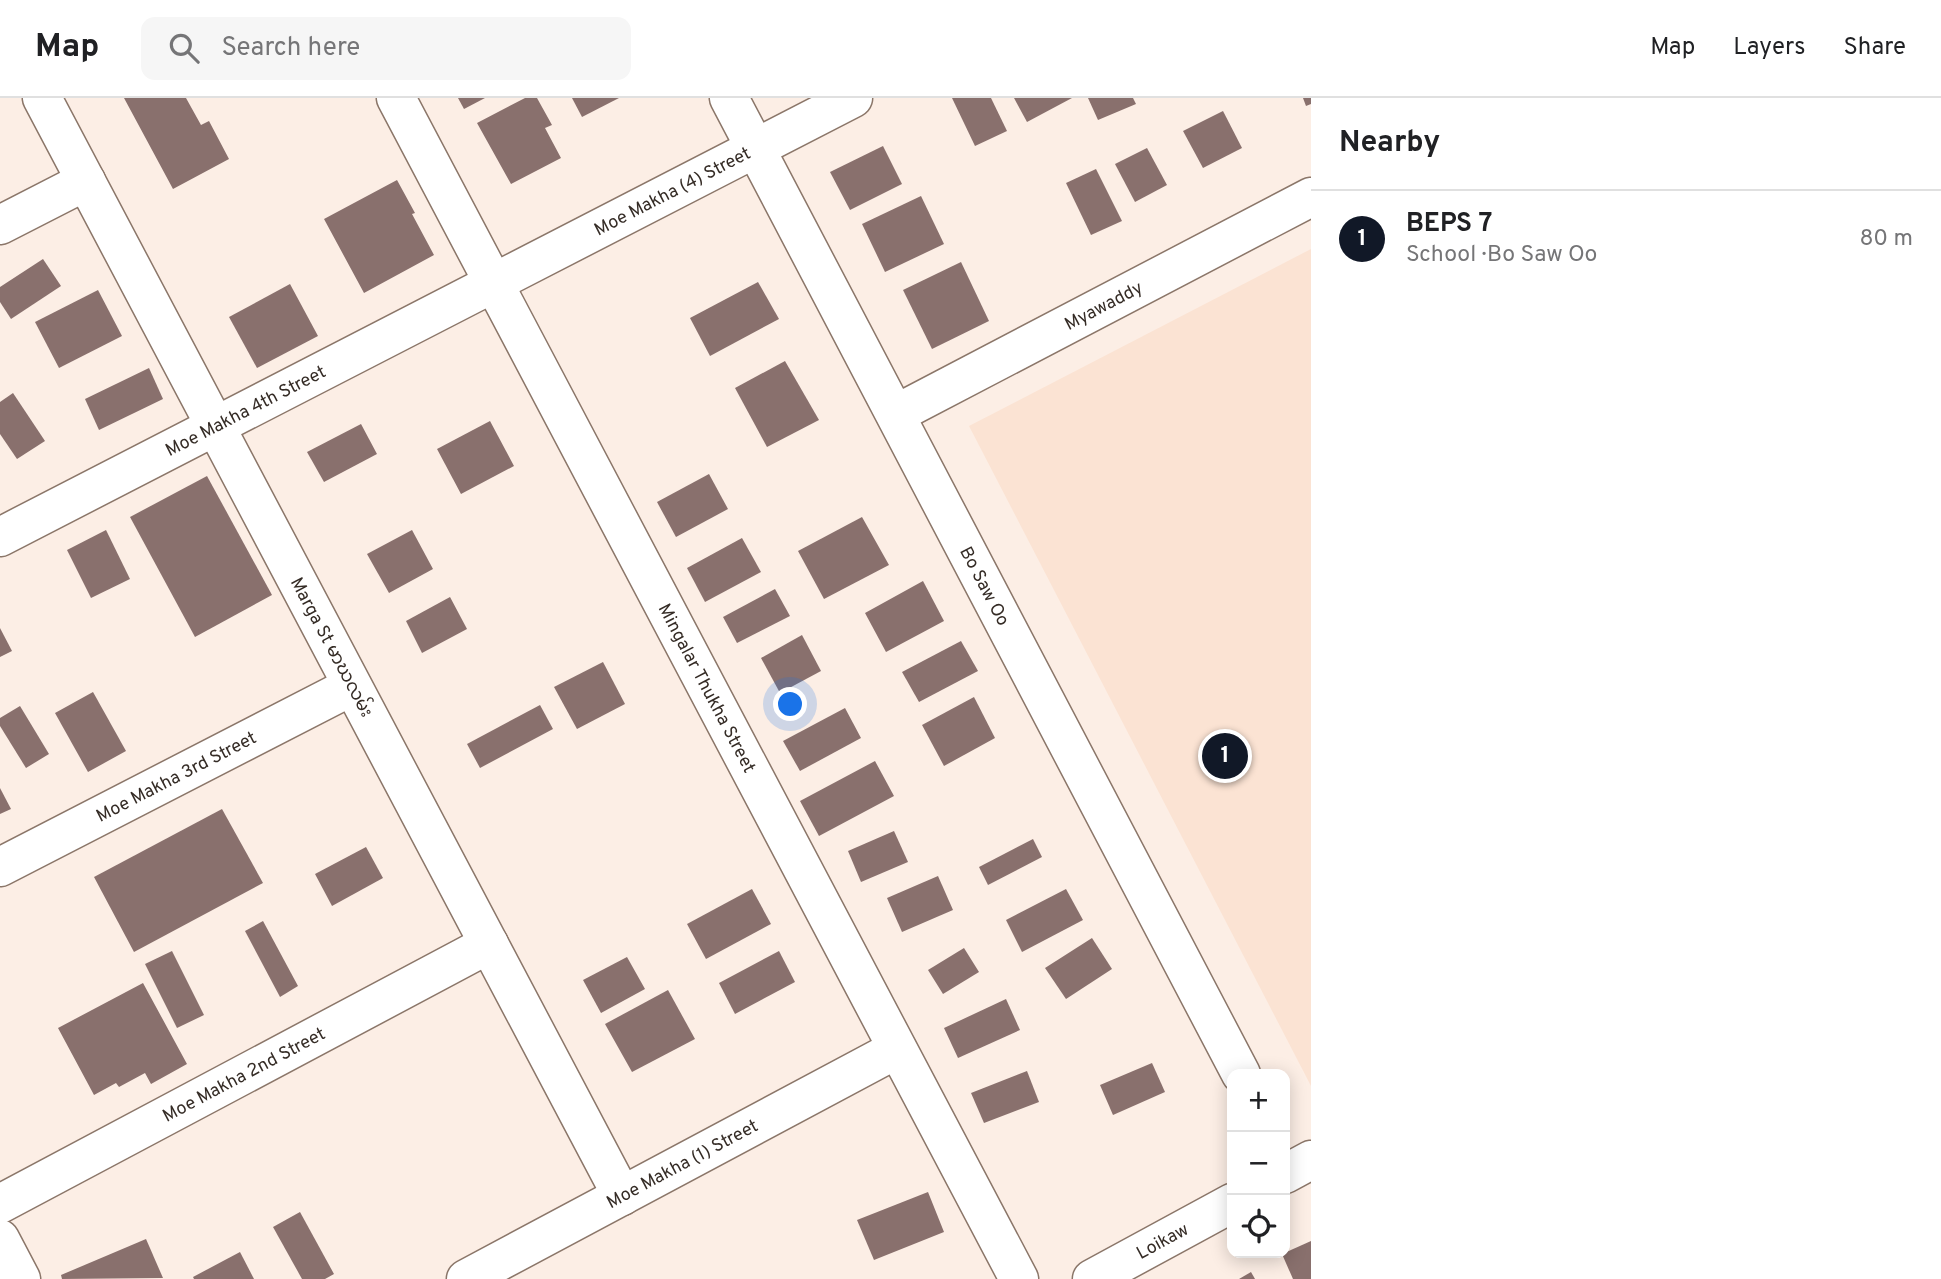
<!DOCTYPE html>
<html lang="en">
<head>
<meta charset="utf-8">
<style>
  :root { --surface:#fff; --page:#f6f6f6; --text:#202124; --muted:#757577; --line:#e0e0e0; --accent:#111827 }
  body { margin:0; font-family:Overpass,"Noto Sans Myanmar",sans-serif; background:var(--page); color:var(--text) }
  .controls { position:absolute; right:21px; bottom:21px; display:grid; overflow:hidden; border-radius:14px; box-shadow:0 4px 18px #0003 }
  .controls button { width:63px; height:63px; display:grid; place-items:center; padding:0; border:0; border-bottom:2px solid var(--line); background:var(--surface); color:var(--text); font:35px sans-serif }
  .you { position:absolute; left:791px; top:607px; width:24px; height:24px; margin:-18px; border:5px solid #fff; border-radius:50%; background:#1a73e8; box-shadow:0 0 0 10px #1a73e833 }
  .badge { display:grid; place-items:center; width:46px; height:46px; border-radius:50%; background:var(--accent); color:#fff; font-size:23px; font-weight:700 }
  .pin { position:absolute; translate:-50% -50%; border:4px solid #fff; box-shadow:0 2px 7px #0006 }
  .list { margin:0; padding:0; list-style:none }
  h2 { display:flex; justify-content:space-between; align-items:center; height:91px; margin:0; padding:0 28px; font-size:30px }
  h2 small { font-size:23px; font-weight:400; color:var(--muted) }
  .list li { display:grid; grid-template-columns:46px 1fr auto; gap:21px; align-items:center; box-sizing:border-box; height:98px; padding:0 28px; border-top:2px solid var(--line) }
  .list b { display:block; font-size:26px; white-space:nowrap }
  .list p { margin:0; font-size:23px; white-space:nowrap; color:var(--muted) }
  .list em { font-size:23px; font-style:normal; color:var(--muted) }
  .icon { flex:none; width:38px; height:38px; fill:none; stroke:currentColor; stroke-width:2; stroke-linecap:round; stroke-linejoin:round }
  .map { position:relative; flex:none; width:1311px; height:1181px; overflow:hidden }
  header { display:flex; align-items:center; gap:42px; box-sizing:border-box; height:98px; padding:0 35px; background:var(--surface); border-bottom:2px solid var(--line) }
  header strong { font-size:33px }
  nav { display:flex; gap:38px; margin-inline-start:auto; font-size:24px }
  .search { width:490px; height:63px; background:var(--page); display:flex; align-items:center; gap:18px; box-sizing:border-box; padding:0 24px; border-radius:14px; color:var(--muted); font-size:26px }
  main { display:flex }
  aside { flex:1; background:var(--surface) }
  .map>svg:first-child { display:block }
  .built { fill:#fbe3d3 }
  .building { fill:#89706d }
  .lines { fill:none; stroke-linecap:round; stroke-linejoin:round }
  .minor-casing { stroke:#8b7669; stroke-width:41 }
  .minor { stroke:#fff; stroke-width:38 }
  .labels { text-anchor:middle; stroke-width:7; stroke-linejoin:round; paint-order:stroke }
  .street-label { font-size:18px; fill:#352c26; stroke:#fff }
</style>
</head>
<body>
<header>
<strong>Map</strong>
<div class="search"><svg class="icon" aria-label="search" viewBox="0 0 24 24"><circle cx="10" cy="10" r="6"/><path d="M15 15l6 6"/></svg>Search here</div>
<nav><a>Map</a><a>Layers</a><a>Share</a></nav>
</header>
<main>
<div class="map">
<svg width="1311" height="1181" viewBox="0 0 1311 1181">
  <rect width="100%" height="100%" fill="#fceee5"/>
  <polygon class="built" points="1311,151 1311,988 969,328"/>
  <g class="building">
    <polygon points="124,0 186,0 201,27 209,23 229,61 173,91"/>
    <polygon points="458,0 485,0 464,11"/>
    <polygon points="525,0 537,0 552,27 545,30 561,60 511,86 477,25"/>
    <polygon points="572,0 619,0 582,19"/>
    <polygon points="952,0 991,0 1007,33 975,48"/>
    <polygon points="1014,0 1072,0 1027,24"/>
    <polygon points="1088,0 1133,0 1136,6 1098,22"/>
    <polygon points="1303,0 1311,0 1311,6 1306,8"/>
    <polygon points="1223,13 1242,50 1203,70 1183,33"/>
    <polygon points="883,48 902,86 850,112 830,74"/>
    <polygon points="1147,50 1167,87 1135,104 1115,66"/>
    <polygon points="1096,71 1122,123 1091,137 1066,85"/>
    <polygon points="397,82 415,115 412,116 434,157 364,195 324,121"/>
    <polygon points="921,98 944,146 885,174 862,126"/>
    <polygon points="43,161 61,188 11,221 0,204 0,189"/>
    <polygon points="961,164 989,223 932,251 903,192"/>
    <polygon points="758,184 779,221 710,258 690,220"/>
    <polygon points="290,186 318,238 257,270 229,219"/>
    <polygon points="98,192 122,238 59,270 35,224"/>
    <polygon points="785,263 819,322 767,349 735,290"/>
    <polygon points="149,270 163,301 99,332 85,301"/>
    <polygon points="13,295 45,343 17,361 0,336 0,304"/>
    <polygon points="490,323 514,368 461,396 437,351"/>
    <polygon points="361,326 377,356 324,384 307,354"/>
    <polygon points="709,376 728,411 676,439 657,404"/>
    <polygon points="207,378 272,497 195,539 130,419"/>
    <polygon points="862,419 889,467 824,501 798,453"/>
    <polygon points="106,432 130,481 91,500 67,452"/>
    <polygon points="412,432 433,471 389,495 367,456"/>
    <polygon points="742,440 761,474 705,504 687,470"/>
    <polygon points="923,483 944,523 886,554 865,515"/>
    <polygon points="775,491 790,518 737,545 723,519"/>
    <polygon points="450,499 467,531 422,555 406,523"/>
    <polygon points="0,530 12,553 0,559"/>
    <polygon points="802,537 821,573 780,595 761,560"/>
    <polygon points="961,543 978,573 919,604 902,574"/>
    <polygon points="603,564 625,606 577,631 554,589"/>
    <polygon points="93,594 126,653 88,674 55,615"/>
    <polygon points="974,599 995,640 944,668 922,627"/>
    <polygon points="540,607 553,631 480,670 467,646"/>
    <polygon points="20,608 49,656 26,670 0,628 0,620"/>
    <polygon points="845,610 861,640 800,673 783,643"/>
    <polygon points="875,663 894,698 819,738 800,703"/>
    <polygon points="0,690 11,711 0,716"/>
    <polygon points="222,711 263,785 134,854 94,779"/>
    <polygon points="894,733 908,764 861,784 848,753"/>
    <polygon points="1033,741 1042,759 988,787 979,769"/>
    <polygon points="366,749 383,780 332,808 315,776"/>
    <polygon points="938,778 953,812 902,834 887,800"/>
    <polygon points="752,791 771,826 706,861 687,826"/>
    <polygon points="1066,791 1083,822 1022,854 1006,822"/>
    <polygon points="263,823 298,888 280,899 245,833"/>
    <polygon points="1092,840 1112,871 1066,901 1045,870"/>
    <polygon points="964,850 979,874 943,896 928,872"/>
    <polygon points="172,853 204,917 177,930 145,866"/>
    <polygon points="779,853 795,884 735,916 719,885"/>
    <polygon points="627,859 645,891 601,915 583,882"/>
    <polygon points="143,885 187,966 151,986 145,975 119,989 116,985 94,997 58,930"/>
    <polygon points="668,892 695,941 632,974 605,926"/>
    <polygon points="1006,901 1020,932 958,960 944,930"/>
    <polygon points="1152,965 1165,994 1113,1017 1100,987"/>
    <polygon points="1027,973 1039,1004 984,1025 971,995"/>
    <polygon points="928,1094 944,1134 874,1162 857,1122"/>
    <polygon points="300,1114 334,1176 325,1181 302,1181 273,1129"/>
    <polygon points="146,1141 163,1180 62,1181 61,1177"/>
    <polygon points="1311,1143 1311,1181 1293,1181 1282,1156"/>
    <polygon points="240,1154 254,1181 194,1181 193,1179"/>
    <polygon points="1251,1174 1255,1181 1239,1181"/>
  </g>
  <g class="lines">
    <defs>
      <g id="minor">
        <polyline points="42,0 622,1098"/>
        <path id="s1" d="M396 0 1019 1181"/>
        <path id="s2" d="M729 0 1241 976"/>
        <polyline points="0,127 86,83"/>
        <path id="s3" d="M896 316 1311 99"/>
        <path id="s4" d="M0 439 853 0"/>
        <path id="s5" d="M0 769 352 588"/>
        <polyline points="1285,1076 1311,1062"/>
        <path id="s6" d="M0 1106 489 846"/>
        <polyline points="0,1141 21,1181"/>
        <path id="s7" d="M466 1181 897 951"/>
        <path id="s8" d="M1092 1181 1232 1105"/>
      </g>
    </defs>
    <use href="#minor" class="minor-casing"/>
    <use href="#minor" class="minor"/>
  </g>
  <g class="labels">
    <g class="street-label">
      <text dy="6" stroke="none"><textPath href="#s4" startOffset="756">Moe Makha (4) Street</textPath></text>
      <text dy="6" stroke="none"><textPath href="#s3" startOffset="234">Myawaddy</textPath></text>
      <text dy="6" stroke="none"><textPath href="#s4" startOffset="276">Moe Makha 4th Street</textPath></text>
      <text dy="6" stroke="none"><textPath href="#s2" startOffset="551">Bo Saw Oo</textPath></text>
      <text transform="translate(332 549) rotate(62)" y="6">Marga St မာဃလမ်း</text>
      <text dy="6" stroke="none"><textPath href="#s1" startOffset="667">Mingalar Thukha Street</textPath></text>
      <text dy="6" stroke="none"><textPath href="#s5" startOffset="198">Moe Makha 3rd Street</textPath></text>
      <text dy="6" stroke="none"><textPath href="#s6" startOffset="276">Moe Makha 2nd Street</textPath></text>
      <text dy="6" stroke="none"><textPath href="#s7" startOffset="245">Moe Makha (1) Street</textPath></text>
      <text dy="6" stroke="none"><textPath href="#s8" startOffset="80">Loikaw</textPath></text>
    </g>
  </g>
</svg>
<div class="controls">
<button>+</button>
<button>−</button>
<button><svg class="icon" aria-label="locate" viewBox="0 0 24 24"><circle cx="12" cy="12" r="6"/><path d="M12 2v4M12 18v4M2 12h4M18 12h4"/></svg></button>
</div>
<div class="you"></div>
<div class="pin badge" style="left:1225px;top:658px">1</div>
</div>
<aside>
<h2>Nearby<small></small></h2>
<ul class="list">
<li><span class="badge">1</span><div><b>BEPS 7</b><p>School · Bo Saw Oo</p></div><em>80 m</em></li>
</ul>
</aside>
</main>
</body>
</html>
